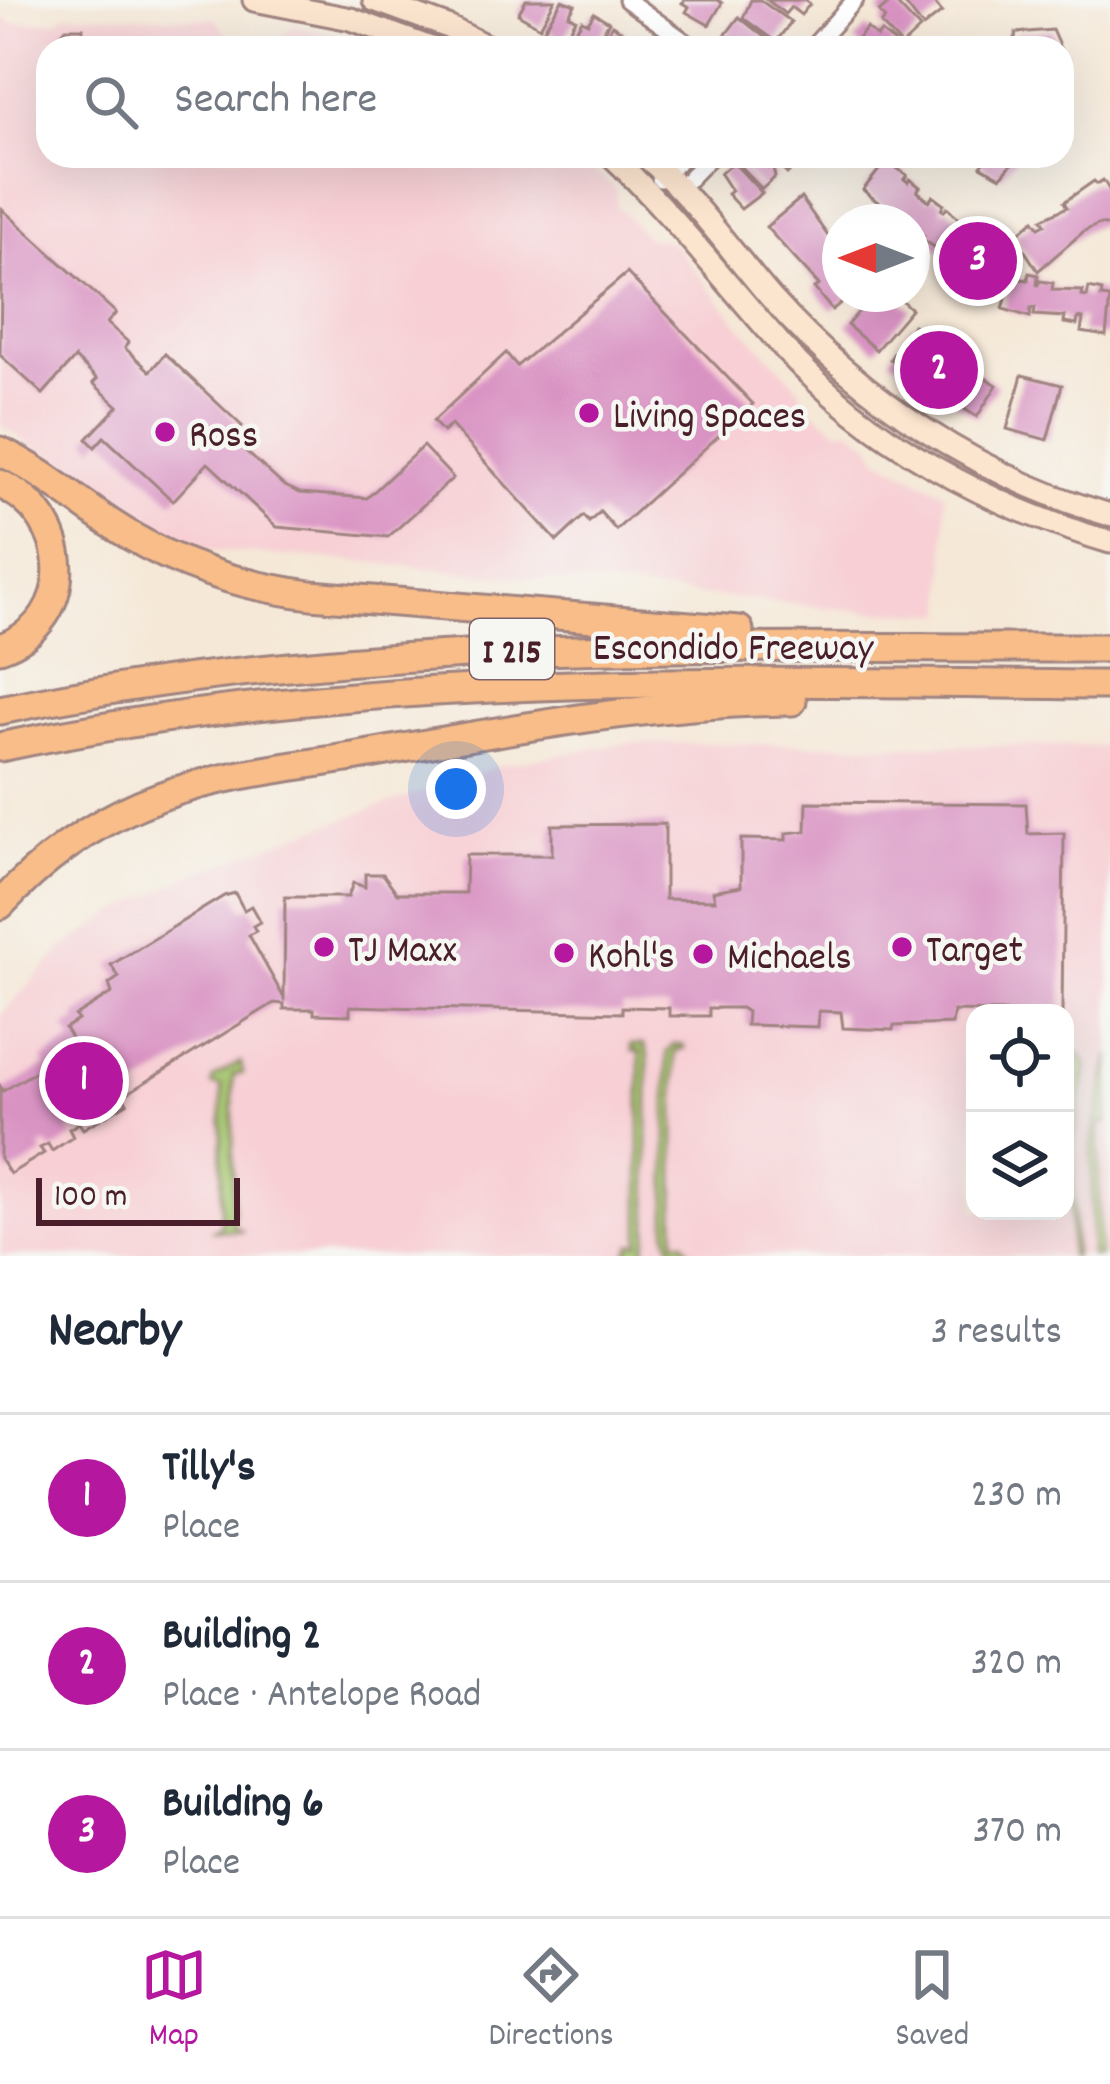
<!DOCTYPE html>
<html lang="en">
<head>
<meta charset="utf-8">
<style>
  :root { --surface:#fff; --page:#f2f2f3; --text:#1f2937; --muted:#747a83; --line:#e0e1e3; --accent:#b5179e }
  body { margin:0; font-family:Dekko,sans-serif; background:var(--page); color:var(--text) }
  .controls { position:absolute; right:36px; bottom:36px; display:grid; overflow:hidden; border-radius:24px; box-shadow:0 12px 48px #0002 }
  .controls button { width:108px; height:108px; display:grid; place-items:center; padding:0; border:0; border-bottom:3px solid var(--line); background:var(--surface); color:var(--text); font:60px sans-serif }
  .compass { position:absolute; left:822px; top:204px; width:108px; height:108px; border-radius:50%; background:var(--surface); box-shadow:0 12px 48px #0002; rotate:270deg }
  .scale { position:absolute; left:36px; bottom:30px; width:204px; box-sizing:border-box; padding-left:12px; border:6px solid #4a1f2b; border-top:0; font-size:33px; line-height:42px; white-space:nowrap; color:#4a1f2b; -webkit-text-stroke:9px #f6f6f2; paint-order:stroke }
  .you { position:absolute; left:456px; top:789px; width:42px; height:42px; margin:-30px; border:9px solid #fff; border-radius:50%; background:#1a73e8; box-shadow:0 0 0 18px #1a73e833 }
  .badge { display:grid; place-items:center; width:78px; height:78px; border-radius:50%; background:var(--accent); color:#fff; font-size:39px; font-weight:700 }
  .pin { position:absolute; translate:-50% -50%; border:6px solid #fff; box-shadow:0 3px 12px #0006 }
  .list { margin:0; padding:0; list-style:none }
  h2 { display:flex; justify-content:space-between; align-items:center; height:156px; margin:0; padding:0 48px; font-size:51px }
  h2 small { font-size:39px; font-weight:400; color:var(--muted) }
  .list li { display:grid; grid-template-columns:78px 1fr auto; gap:36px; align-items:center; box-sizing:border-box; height:168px; padding:0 48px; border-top:3px solid var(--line) }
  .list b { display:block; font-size:45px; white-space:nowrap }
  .list p { margin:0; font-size:39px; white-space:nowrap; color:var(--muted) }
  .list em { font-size:39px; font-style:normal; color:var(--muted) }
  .icon { flex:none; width:66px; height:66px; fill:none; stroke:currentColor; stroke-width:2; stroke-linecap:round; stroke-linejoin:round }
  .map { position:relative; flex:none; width:1110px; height:1256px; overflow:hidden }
  .search { position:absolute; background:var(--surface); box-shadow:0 12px 48px #0002; left:36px; right:36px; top:36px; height:132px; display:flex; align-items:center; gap:30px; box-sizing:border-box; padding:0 42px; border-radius:36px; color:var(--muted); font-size:45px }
  .sheet { height:660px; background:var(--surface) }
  nav { display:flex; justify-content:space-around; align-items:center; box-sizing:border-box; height:168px; border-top:3px solid var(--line); background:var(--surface); font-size:33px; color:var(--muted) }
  nav a { display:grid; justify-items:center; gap:6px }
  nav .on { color:var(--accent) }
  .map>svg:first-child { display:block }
  .built { fill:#f7cfd4; fill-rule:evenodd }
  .green { fill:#a4c56e; stroke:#77724c; stroke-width:3 }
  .building { fill:#d993c3 }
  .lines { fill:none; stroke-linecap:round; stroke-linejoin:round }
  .street-casing { stroke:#a08481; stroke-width:21 }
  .secondary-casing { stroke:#a08481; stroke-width:27 }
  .highway-casing { stroke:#a08481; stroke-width:33 }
  .street { stroke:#fff; stroke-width:15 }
  .secondary { stroke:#fce5cf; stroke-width:21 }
  .highway { stroke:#f8bd88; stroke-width:27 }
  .poi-dot { fill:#b5179e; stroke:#f6f6f2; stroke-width:4.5 }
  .labels { text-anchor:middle; stroke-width:9; stroke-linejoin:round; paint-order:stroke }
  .shield { fill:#f6f6f2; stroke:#7e6067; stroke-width:3 }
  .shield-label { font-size:36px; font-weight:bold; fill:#4a1f2b }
  .poi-label { font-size:39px; fill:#4a1f2b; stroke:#f6f6f2; text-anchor:start }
  .street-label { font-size:39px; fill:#4a1f2b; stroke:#f6f6f2 }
</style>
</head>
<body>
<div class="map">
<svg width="1110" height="1256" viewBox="0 0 1110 1256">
  <rect width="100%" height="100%" fill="#f6f6f2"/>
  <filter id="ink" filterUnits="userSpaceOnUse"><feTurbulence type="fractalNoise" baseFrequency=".00833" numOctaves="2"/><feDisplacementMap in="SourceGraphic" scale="24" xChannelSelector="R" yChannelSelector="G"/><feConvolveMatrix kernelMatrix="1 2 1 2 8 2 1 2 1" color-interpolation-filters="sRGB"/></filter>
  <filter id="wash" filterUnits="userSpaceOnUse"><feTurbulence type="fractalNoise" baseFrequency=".004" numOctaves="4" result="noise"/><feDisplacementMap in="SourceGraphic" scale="48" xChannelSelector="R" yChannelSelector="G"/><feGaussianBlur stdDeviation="2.7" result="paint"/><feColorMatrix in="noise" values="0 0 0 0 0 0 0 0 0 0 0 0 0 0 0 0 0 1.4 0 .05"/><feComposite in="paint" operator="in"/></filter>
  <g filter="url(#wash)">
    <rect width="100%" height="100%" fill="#f5e8d7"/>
    <g class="built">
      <polygon points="65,14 216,19 230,39 275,40 295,27 350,38 377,48 48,48 48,156 576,156 616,188 617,206 647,238 671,241 737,322 800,389 802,402 838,430 850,429 870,443 879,458 945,493 946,613 874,612 355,561 217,551 169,540 108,509 31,445 0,425 0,16 13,23 58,21"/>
      <path d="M626 743 1110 746V1256H0V1016L63 948 114 914 195 874 300 834 501 765ZM975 1013H1065V1211H975Z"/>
    </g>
    <g class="green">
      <polygon points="674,1044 683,1045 684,1048 675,1051 675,1241 683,1241 692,1256 675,1256 667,1233 667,1052"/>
      <polygon points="631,1045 644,1045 648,1056 648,1236 643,1256 626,1256 632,1244 640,1243 640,1052 632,1051"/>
      <polygon points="1071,1051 1080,1053 1087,1067 1074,1145 1074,1256 1070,1256"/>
      <polygon points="1110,1054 1107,1123 1099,1124 1099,1256 1091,1256 1092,1140"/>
      <polygon points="241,1062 243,1073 233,1075 233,1226 243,1231 213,1230 221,1225 222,1086 212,1085 213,1078"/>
    </g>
    <g id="blocks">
      <g class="building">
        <polygon points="526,0 555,0 540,27 518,14"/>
        <polygon points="562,0 575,5 569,15 576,19 563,41 544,29"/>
        <polygon points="684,0 718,0 722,3 709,25 686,12 689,7 682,3"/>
        <polygon points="751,0 760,0 791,22 776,42 743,18"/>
        <polygon points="767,0 805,0 810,4 801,15 791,7 785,14"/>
        <polygon points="893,0 920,29 902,46 881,24 885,19 879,12"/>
        <polygon points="902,0 932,0 942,12 923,27"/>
        <polygon points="594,13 609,22 600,38 596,36 586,48 571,39 582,20 588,23"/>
        <polygon points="739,17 772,43 767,48 736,48 720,42"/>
        <polygon points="612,25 625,33 620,44 628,48 599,48"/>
        <polygon points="66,28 83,28 82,48 58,48 58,37"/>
        <polygon points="867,28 877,37 881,32 895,43 890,48 862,48 855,42"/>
        <polygon points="1052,30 1060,48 1013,48 1016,33"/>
        <polygon points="742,156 757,156 768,168 772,164 775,177 762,189 736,162"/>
        <polygon points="769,156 805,156 787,174"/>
        <polygon points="977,156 1018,156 1001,177 981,166 984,162"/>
        <polygon points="886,161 907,175 904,179 908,182 910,179 920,187 917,191 929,201 933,196 944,204 941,209 944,211 947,207 964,224 942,252 922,239 924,236 912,227 912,222 899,213 896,217 863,190"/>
        <polygon points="733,162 762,193 741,209 727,194 731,191 720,174"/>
        <polygon points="1103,180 1110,191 1110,226 1100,224 1084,231 1038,271 1015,236 1034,220 1039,227 1045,224 1042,219 1067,207 1064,202 1094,181 1097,184"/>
        <polygon points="801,198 840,253 840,294 852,294 832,310 814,288 819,285 766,227"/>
        <polygon points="2,209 116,313 107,323 128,342 125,348 150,371 165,354 242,426 231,438 283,485 300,493 367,498 423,446 453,478 388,537 277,527 208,463 173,501 104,437 95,447 87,439 118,406 93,383 97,379 75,358 43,394 0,355"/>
        <polygon points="983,220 1013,241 1006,252 1008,254 980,290 949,268 973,228 976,230"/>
        <polygon points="627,273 753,404 616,530 600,512 589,522 584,516 557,541 451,425 443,432 433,421 506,353 517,366"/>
        <polygon points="1029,273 1038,275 1037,286 1040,281 1053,283 1052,290 1083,291 1082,296 1087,297 1089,288 1102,291 1101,297 1110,298 1106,336 1081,332 1083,319 1078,318 1077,325 1064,323 1065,317 1034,315 1035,308 1031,308 1030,317 1003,309 1012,278 1028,280"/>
        <polygon points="874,294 894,294 911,309 876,350 847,325"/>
        <polygon points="913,325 934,339 931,344 997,385 977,417 955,403 956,400 890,359"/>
        <polygon points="1022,375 1062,385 1047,440 1007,429"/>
        <polygon points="807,802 1026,804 1028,834 1064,833 1062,1013 954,1011 952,1024 894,1026 893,1030 843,1028 841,1012 819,1011 818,1027 746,1025 747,1012 741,1008 709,1008 709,1016 669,1016 669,1008 622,1007 622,1013 350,1006 350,1015 314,1014 314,1009 284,1009 284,1004 274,1003 123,1096 127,1103 83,1129 79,1123 69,1129 73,1137 52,1151 48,1144 40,1148 44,1153 10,1174 0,1158 0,1086 3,1091 45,1066 42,1060 73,1041 65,1028 78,1020 75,1016 112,993 109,984 119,977 111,965 224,896 235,893 244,910 251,906 260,922 253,926 256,931 249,935 284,998 285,897 348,897 353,883 365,887 365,874 383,874 397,893 465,893 466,855 552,855 552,825 665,824 665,899 715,900 713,891 741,886 741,839 786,840 786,833 806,831"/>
      </g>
    </g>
  </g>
  <g filter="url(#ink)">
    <use href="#blocks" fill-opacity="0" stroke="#a08481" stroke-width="3"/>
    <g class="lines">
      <defs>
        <g id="street">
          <polyline points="627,0 694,48"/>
          <polyline points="812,48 855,0"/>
          <polyline points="660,179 684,156"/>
          <polyline points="679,189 711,156"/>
        </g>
        <g id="secondary">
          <polyline points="254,0 351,19 431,48"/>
          <polyline points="374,0 448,27 490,48"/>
          <path d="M612 156C674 216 726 283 783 347 867 441 990 507 1110 542"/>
          <path d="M645 156C695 198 731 252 773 300 862 399 982 478 1110 515"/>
        </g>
        <g id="highway">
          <path d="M0 451C40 470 73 498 110 523 171 564 239 586 311 595L739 630"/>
          <path d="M0 484C73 516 81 620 0 648"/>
          <path d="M0 710C370 633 735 649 1110 648"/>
          <path d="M0 747C365 669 739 682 1110 685"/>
          <path d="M0 905C40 862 87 827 141 804 211 774 290 768 364 755 506 730 648 703 792 701"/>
        </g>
      </defs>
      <use href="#street" class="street-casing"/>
      <use href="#secondary" class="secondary-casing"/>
      <use href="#highway" class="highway-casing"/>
      <use href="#street" class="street"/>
      <use href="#secondary" class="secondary"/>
      <use href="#highway" class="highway"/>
    </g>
  </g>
  <g class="poi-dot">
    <circle cx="589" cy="413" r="12"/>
    <circle cx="165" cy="432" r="12"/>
    <circle cx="324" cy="947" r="12"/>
    <circle cx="902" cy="947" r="12"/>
    <circle cx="564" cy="953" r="12"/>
    <circle cx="703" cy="954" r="12"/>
  </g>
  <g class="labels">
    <rect class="shield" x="470" y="619" width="84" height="60" rx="9"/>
    <g class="shield-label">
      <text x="512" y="662">I 215</text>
    </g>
    <g class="poi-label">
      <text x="613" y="427">Living Spaces</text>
      <text x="189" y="446">Ross</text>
      <text x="348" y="961">TJ Maxx</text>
      <text x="926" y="961">Target</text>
      <text x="588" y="967">Kohl's</text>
      <text x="727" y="968">Michaels</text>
    </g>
    <g class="street-label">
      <text x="733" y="659">Escondido Freeway</text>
    </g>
  </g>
</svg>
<div class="controls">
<button><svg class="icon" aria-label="locate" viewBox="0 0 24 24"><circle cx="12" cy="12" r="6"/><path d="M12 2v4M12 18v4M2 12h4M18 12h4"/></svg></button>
<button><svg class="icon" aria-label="layers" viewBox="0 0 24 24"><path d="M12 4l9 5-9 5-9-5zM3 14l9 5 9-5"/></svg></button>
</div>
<svg class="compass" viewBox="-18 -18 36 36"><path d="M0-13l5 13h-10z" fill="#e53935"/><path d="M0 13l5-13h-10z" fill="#747a83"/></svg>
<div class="scale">100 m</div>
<div class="you"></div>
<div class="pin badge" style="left:84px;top:1081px">1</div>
<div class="pin badge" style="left:939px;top:370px">2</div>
<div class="pin badge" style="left:978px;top:261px">3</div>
<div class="search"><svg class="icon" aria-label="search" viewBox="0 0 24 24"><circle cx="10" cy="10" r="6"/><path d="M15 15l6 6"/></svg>Search here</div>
</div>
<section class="sheet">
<h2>Nearby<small>3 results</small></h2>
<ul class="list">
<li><span class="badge">1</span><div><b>Tilly's</b><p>Place</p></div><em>230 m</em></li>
<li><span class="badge">2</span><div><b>Building 2</b><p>Place · Antelope Road</p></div><em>320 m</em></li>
<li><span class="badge">3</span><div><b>Building 6</b><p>Place</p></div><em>370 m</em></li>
</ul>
</section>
<nav>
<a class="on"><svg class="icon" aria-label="map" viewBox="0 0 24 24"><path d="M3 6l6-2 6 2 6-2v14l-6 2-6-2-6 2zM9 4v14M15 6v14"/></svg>Map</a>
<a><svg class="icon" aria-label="directions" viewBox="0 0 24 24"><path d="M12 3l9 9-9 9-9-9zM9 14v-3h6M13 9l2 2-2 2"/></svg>Directions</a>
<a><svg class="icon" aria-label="saved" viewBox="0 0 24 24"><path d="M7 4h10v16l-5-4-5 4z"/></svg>Saved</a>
</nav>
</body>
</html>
